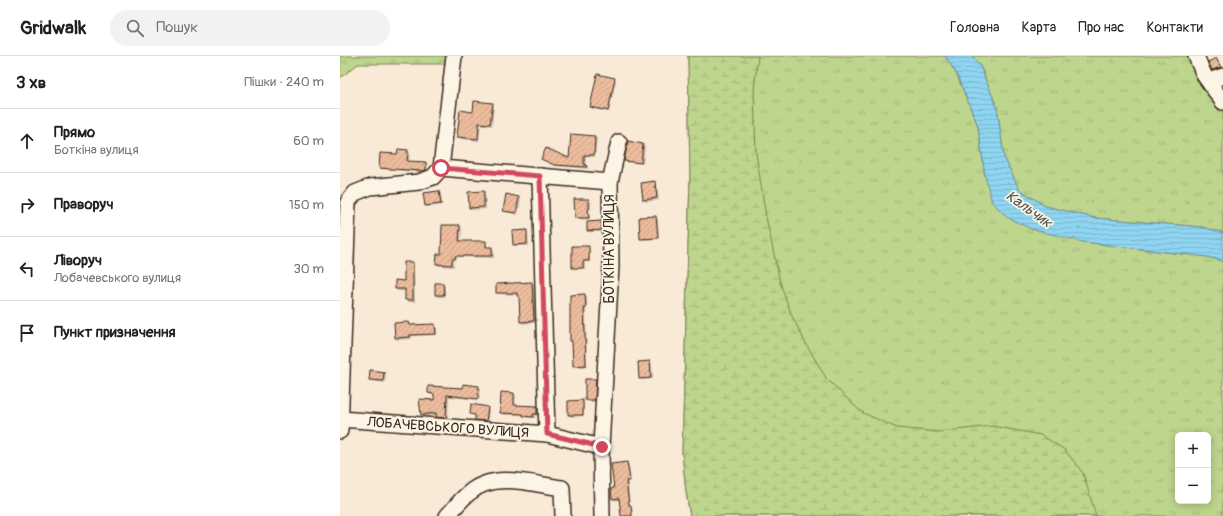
<!DOCTYPE html>
<html lang="uk">
<head>
<meta charset="utf-8">
<style>
  :root { --surface:#fff; --page:#f2f2f2; --text:#202124; --muted:#757577; --line:#e0e0e0 }
  body { margin:0; font-family:Pangolin,sans-serif; background:var(--page); color:var(--text) }
  .controls { position:absolute; right:12px; bottom:12px; display:grid; overflow:hidden; border-radius:6px; box-shadow:0 2px 10px #0003 }
  .controls button { width:36px; height:36px; display:grid; place-items:center; padding:0; border:0; border-bottom:1px solid var(--line); background:var(--surface); color:var(--text); font:20px sans-serif }
  .stop { position:absolute; width:12px; height:12px; margin:-9px; border:3px solid #d1495b; border-radius:50%; background:#fff }
  .stop.end { background:#d1495b; border-color:#fff; box-shadow:0 1px 4px #0008 }
  .list { margin:0; padding:0; list-style:none }
  h2 { display:flex; justify-content:space-between; align-items:center; height:52px; margin:0; padding:0 16px; font-size:17px }
  h2 small { font-size:13px; font-weight:400; color:var(--muted) }
  .list li { display:grid; grid-template-columns:26px 1fr auto; gap:12px; align-items:center; box-sizing:border-box; height:64px; padding:0 16px; border-top:1px solid var(--line) }
  .list b { display:block; font-size:15px; white-space:nowrap }
  .list p { margin:0; font-size:13px; white-space:nowrap; color:var(--muted) }
  .list em { font-size:13px; font-style:normal; color:var(--muted) }
  .icon { flex:none; width:22px; height:22px; fill:none; stroke:currentColor; stroke-width:2; stroke-linecap:round; stroke-linejoin:round }
  .map { position:relative; flex:none; width:883px; height:460px; overflow:hidden }
  header { display:flex; align-items:center; gap:24px; box-sizing:border-box; height:56px; padding:0 20px; background:var(--surface); border-bottom:1px solid var(--line) }
  header strong { font-size:19px }
  nav { display:flex; gap:22px; margin-inline-start:auto; font-size:14px }
  .search { width:280px; height:36px; background:var(--page); display:flex; align-items:center; gap:10px; box-sizing:border-box; padding:0 14px; border-radius:22px; color:var(--muted); font-size:15px }
  main { display:flex }
  aside { flex:1; background:var(--surface) }
  .map>svg:first-child { display:block }
  .grass { fill:url(#grass-tufts); stroke:#7c8055; fill-rule:evenodd }
  .wetland { fill:url(#wetland-marsh); stroke:#7c8055 }
  .water { fill:url(#water-rules); stroke:#6d919d }
  .shadow { fill:#0003 }
  .building { fill:url(#building-hatch); stroke:#3b2a1e }
  .lines { fill:none; stroke-linecap:round; stroke-linejoin:round }
  .minor-casing { stroke:#3b2a1e; stroke-width:18 }
  .minor { stroke:#fcf5e5; stroke-width:15 }
  .route { stroke:#d1495b; stroke-width:5 }
  .labels { text-anchor:middle; stroke-width:3.5; stroke-linejoin:round; paint-order:stroke }
  .street-label { font-size:14px; fill:#3b2a1e; stroke:#fcf5e5 }
  .water-label { font-size:15px; font-style:italic; fill:#505553; stroke:#fcf5e5 }
</style>
</head>
<body>
<header>
<strong>Gridwalk</strong>
<div class="search"><svg class="icon" aria-label="search" viewBox="0 0 24 24"><circle cx="10" cy="10" r="6"/><path d="M15 15l6 6"/></svg>Пошук</div>
<nav><a>Головна</a><a>Карта</a><a>Про нас</a><a>Контакти</a></nav>
</header>
<main>
<aside>
<h2>3 хв<small>Пішки · 240 m</small></h2>
<ul class="list">
<li><svg class="icon" aria-label="ahead" viewBox="0 0 24 24"><path d="M12 20V5M6 11l6-6 6 6"/></svg><div><b>Прямо</b><p>Боткіна вулиця</p></div><em>60 m</em></li>
<li><svg class="icon" aria-label="right" viewBox="0 0 24 24"><path d="M7 20v-9h11M14 6l5 5-5 5"/></svg><div><b>Праворуч</b></div><em>150 m</em></li>
<li><svg class="icon" aria-label="left" viewBox="0 0 24 24"><path d="M17 20v-9H6M10 6l-5 5 5 5"/></svg><div><b>Ліворуч</b><p>Лобачевського вулиця</p></div><em>30 m</em></li>
<li><svg class="icon" aria-label="arrive" viewBox="0 0 24 24"><path d="M6 21V4h12l-3 4 3 4H6"/></svg><div><b>Пункт призначення</b></div></li>
</ul>
</aside>
<div class="map">
<svg width="883" height="460" viewBox="0 0 883 460">
  <defs>
    <pattern id="grass-tufts" width="24" height="20" patternUnits="userSpaceOnUse"><rect width="24" height="20" fill="#bdd58c"/><path d="M3 7l-1-3M5 7V3M7 7l1-3M15 17l-1-3M17 17v-4M19 17l1-3" fill="none" stroke="#a3b778"/></pattern>
    <pattern id="wetland-marsh" width="20" height="14" patternUnits="userSpaceOnUse"><rect width="20" height="14" fill="#bdd58c"/><path d="M1 5h8M5 5V1M11 12h8M15 12V8" fill="none" stroke="#a3b778"/></pattern>
    <pattern id="water-rules" width="6" height="5" patternUnits="userSpaceOnUse"><rect width="6" height="5" fill="#8fd5f1"/><path d="M0 2.5h6" fill="none" stroke="#7cb7ce"/></pattern>
    <pattern id="building-hatch" width="6" height="6" patternUnits="userSpaceOnUse"><rect width="6" height="6" fill="#edbc9d"/><path d="M-1 1l2-2M0 6l6-6M5 7l2-2" fill="none" stroke="#cca287"/></pattern>
  </defs>
  <rect width="100%" height="100%" fill="#f9ead7"/>
  <filter id="ink" filterUnits="userSpaceOnUse"><feTurbulence type="fractalNoise" baseFrequency=".025" numOctaves="2"/><feDisplacementMap in="SourceGraphic" scale="8" xChannelSelector="R" yChannelSelector="G"/><feConvolveMatrix kernelMatrix="1 2 1 2 8 2 1 2 1" color-interpolation-filters="sRGB"/></filter>
  <g filter="url(#ink)">
    <g class="grass">
      <polygon points="0,0 107,0 106,8 18,8 0,22"/>
      <path d="M348 0H605L616 17 638 70 645 120 743 186 868 201 883 205V460H350L346 436 342 397 350 121ZM838 379H868V445H838Z"/>
      <polygon points="632,0 850,0 862,29 883,54 883,177 862,171 755,162 705,150 679,133 664,101 657,51 640,10"/>
    </g>
    <polygon class="wetland" points="348,0 418,0 414,34 416,97 426,161 440,226 451,258 466,288 486,322 521,356 557,372 598,376 652,370 701,379 725,394 743,417 756,460 350,460 346,436 342,397 350,121"/>
    <polygon class="water" points="605,0 632,0 640,10 657,51 664,101 679,133 705,150 755,162 862,171 883,177 883,205 868,201 743,186 691,173 667,161 652,146 645,120 638,70 616,17"/>
    <g class="shadow">
      <polygon points="274,23 276,25 269,56 253,53 251,51"/>
      <polygon points="152,48 154,50 152,70 141,69 139,85 121,83 119,81 134,57"/>
      <polygon points="255,81 257,83 255,101 246,100 245,110 249,113 217,110 202,103 230,103"/>
      <polygon points="289,87 303,89 305,91 303,108 287,106 285,104"/>
      <polygon points="68,95 70,97 69,106 86,107 88,109 87,116 85,117 42,113 40,111"/>
      <polygon points="315,127 317,129 319,144 306,146 304,144"/>
      <polygon points="99,136 101,138 102,149 88,151 86,149"/>
      <polygon points="143,136 145,138 146,153 132,154 130,152"/>
      <polygon points="179,142 181,144 178,159 166,156 164,154"/>
      <polygon points="249,144 251,146 251,154 249,154 250,163 238,164 236,162"/>
      <polygon points="316,161 318,163 319,183 303,184 301,182"/>
      <polygon points="261,166 263,168 263,176 250,176 248,174"/>
      <polygon points="120,170 122,172 121,186 145,186 147,188 147,192 152,192 154,194 154,202 117,201 116,205 114,204 114,211 99,210 97,208"/>
      <polygon points="186,175 188,177 189,190 176,190 174,188"/>
      <polygon points="248,191 250,193 250,206 245,206 245,213 235,213 233,211"/>
      <polygon points="72,207 74,209 75,246 68,246 66,244 66,235 58,235 56,233 65,226"/>
      <polygon points="192,227 194,229 195,267 183,268 181,266 180,241 178,239 159,238 157,236"/>
      <polygon points="103,228 105,230 105,241 98,241 96,239"/>
      <polygon points="245,239 247,241 247,254 246,254 247,311 236,311 234,309 233,287 231,284"/>
      <polygon points="69,267 71,269 95,269 97,271 97,279 72,280 72,283 58,284 56,281"/>
      <polygon points="310,306 312,308 313,323 302,324 300,322"/>
      <polygon points="31,315 44,316 46,319 45,327 32,325 30,323"/>
      <polygon points="255,324 257,326 256,346 248,346 246,344"/>
      <polygon points="138,331 140,333 139,344 109,341 108,363 99,363 97,359 84,361 82,359 94,345 95,339 91,339 89,337"/>
      <polygon points="174,338 176,340 175,350 197,351 199,353 199,360 195,360 195,362 186,362 184,359 163,359 161,357"/>
      <polygon points="242,345 244,347 244,360 231,361 229,359"/>
      <polygon points="147,352 149,354 148,366 138,365 136,363 136,360 131,358"/>
      <polygon points="287,407 289,409 291,426 288,426 290,450 292,452 293,460 282,460 280,444 275,445 273,442"/>
    </g>
    <g class="building">
      <polygon points="876,2 881,11 872,14 868,6"/>
      <polygon points="257,18 275,22 268,55 250,51"/>
      <polygon points="134,45 153,47 150,68 139,67 138,83 117,81 120,54 133,56"/>
      <polygon points="231,78 255,80 254,99 244,99 244,108 247,110 247,111 214,109 201,103 206,92 229,102"/>
      <polygon points="288,85 303,88 301,107 284,105"/>
      <polygon points="58,93 68,94 67,105 86,106 86,114 82,115 39,112 40,97 57,98"/>
      <polygon points="315,125 317,142 303,144 301,127"/>
      <polygon points="99,135 101,148 85,150 83,137"/>
      <polygon points="144,135 144,151 129,152 128,136"/>
      <polygon points="166,138 179,141 176,157 163,155"/>
      <polygon points="234,143 249,143 249,152 248,153 249,162 235,162"/>
      <polygon points="316,160 318,182 300,183 299,161"/>
      <polygon points="261,165 262,174 247,175 247,166"/>
      <polygon points="102,169 120,169 119,185 146,185 146,191 152,191 152,200 115,200 115,203 112,203 112,209 96,208 97,198 101,198"/>
      <polygon points="187,174 187,188 173,189 172,175"/>
      <polygon points="232,190 249,190 249,205 243,205 243,212 232,212"/>
      <polygon points="64,206 73,206 73,244 65,244 65,233 55,233 55,224 64,225"/>
      <polygon points="192,226 194,265 180,266 179,240 177,240 177,237 156,237 156,228"/>
      <polygon points="95,227 103,227 104,239 95,239"/>
      <polygon points="245,238 246,252 244,252 246,309 233,310 232,285 230,285 230,239"/>
      <polygon points="69,266 70,269 95,268 96,278 70,279 70,281 55,282 54,267"/>
      <polygon points="310,305 311,322 299,323 298,306"/>
      <polygon points="30,314 44,316 43,325 29,324"/>
      <polygon points="245,323 256,323 255,344 245,344"/>
      <polygon points="123,328 139,330 138,343 107,339 106,362 96,361 96,357 81,359 79,343 94,344 94,338 88,337 88,330 123,332"/>
      <polygon points="161,336 174,337 174,349 197,350 197,358 193,358 193,361 183,360 183,358 160,357"/>
      <polygon points="243,344 243,359 228,359 228,345"/>
      <polygon points="131,348 148,351 146,365 135,364 135,359 130,358"/>
      <polygon points="287,406 290,424 286,425 289,449 291,449 292,460 281,460 279,442 272,443 271,433 274,432 271,408"/>
    </g>
    <g class="lines">
      <defs>
        <g id="minor">
          <polyline points="856,0 864,19 883,46"/>
          <polyline points="869,25 883,20"/>
          <polyline points="101,112 270,126"/>
          <polyline points="101,112 114,0"/>
          <polyline points="200,120 207,378"/>
          <polyline points="0,363 207,378 261,391"/>
          <polyline points="0,375 8,146 15,137 30,131 79,126 93,121 101,112"/>
          <path d="M107 460C114 453 121 443 129 437 154 415 192 428 222 432L223 460"/>
          <polyline points="262,460 261,391 271,210 270,126 279,86"/>
        </g>
      </defs>
      <use href="#minor" class="minor-casing"/>
      <use href="#minor" class="minor"/>
    </g>
  </g>
  <g class="lines" filter="url(#ink)">
    <polyline class="route" points="101,112 200,120 207,378 262,391"/>
  </g>
  <g class="labels">
    <g class="street-label">
      <text transform="translate(269 193) rotate(-90)" y="5">БОТКІНА ВУЛИЦЯ</text>
      <text transform="translate(108 371) rotate(4)" y="5">ЛОБАЧЕВСЬКОГО ВУЛИЦЯ</text>
    </g>
    <g class="water-label">
      <text transform="translate(689 153) rotate(35)" y="5">Кальчик</text>
    </g>
  </g>
</svg>
<div class="controls">
<button>+</button>
<button>−</button>
</div>
<div class="stop" style="left:101px;top:112px"></div>
<div class="stop end" style="left:262px;top:391px"></div>
</div>
</main>
</body>
</html>
